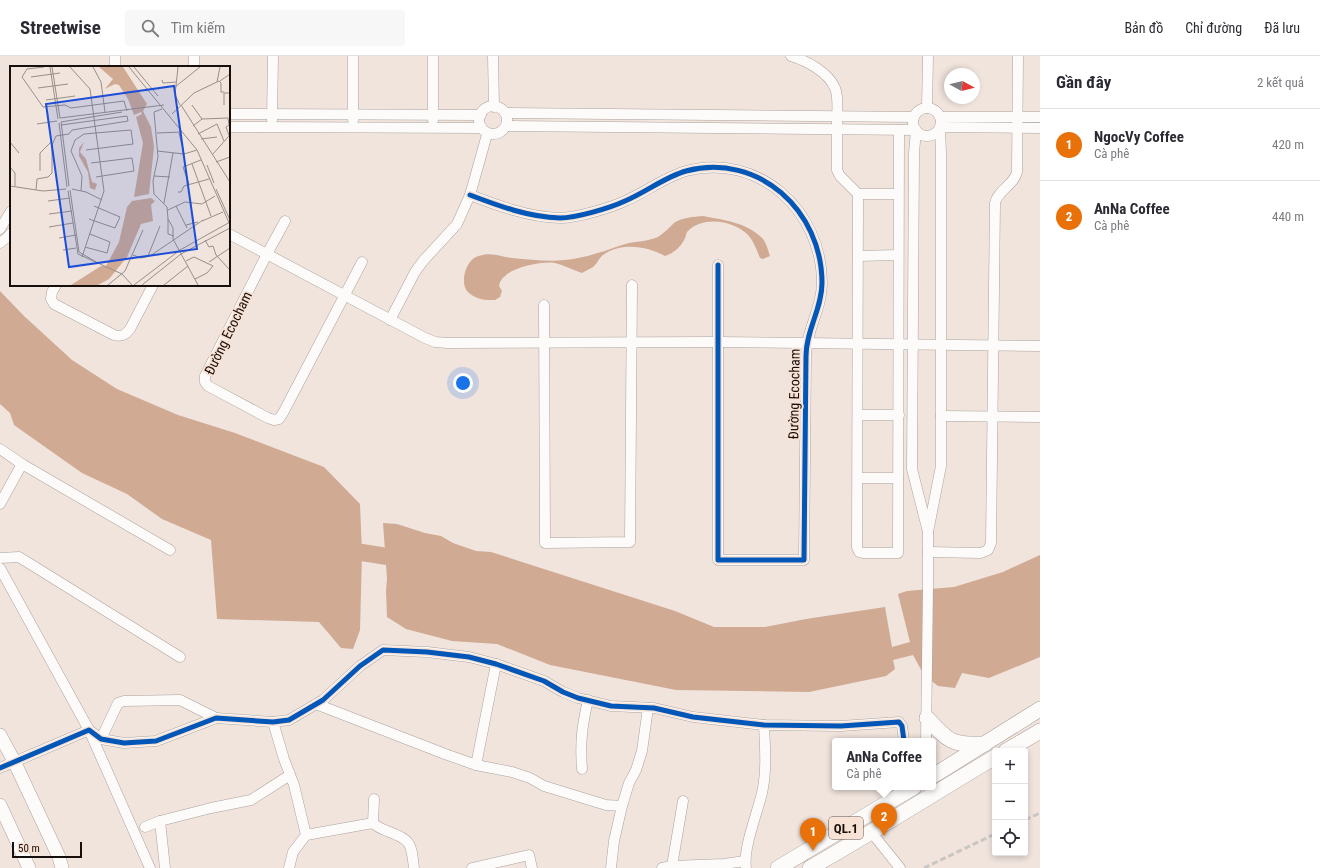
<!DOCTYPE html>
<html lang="vi">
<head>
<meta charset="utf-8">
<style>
  :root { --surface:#fff; --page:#f7f7f7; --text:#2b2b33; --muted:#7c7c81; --line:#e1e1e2; --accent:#635a54 }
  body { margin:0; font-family:"Roboto Condensed",sans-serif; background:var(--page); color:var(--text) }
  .controls { position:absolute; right:12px; bottom:12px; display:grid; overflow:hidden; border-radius:4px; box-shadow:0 2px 6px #0003 }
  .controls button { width:36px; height:36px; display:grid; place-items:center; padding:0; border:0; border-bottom:1px solid var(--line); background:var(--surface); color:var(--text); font:20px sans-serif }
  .compass { position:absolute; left:944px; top:12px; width:36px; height:36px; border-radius:50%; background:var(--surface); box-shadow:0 2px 6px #0003; rotate:98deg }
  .scale { position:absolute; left:12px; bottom:10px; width:70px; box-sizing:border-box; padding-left:4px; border:2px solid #170f0b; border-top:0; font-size:11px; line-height:14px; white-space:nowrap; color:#170f0b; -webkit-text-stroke:3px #f8e2d5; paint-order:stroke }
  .you { position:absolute; left:463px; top:327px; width:14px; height:14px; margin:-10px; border:3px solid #fff; border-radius:50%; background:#1a73e8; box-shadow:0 0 0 6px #1a73e833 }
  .badge { display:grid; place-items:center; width:26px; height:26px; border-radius:50%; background:var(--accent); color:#fff; font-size:13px; font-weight:700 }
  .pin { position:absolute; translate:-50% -33px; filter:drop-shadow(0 1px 2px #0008) }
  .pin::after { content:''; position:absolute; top:21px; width:14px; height:12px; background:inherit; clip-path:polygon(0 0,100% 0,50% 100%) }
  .popup { position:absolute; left:832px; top:682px; width:104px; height:52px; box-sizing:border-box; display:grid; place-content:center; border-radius:4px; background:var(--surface); filter:drop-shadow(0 1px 3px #0005); font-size:13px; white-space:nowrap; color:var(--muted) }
  .popup b { font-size:15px; color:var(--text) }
  .popup::after { content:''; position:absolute; left:50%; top:100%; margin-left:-8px; border:8px solid transparent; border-top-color:var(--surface) }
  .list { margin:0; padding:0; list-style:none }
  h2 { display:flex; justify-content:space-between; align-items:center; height:52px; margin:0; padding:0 16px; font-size:17px }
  h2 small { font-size:13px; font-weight:400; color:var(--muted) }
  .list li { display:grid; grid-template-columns:26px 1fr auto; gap:12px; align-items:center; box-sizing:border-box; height:72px; padding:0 16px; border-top:1px solid var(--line) }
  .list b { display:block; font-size:15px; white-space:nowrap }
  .list p { margin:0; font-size:13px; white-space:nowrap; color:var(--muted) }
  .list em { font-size:13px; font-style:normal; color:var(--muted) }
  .icon { flex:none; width:22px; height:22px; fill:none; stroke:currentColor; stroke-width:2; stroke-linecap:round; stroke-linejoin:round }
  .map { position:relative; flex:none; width:1040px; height:812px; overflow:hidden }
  header { display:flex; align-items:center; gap:24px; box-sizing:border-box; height:56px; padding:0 20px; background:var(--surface); border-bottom:1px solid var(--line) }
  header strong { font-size:19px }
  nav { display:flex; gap:22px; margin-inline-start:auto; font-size:14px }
  .search { width:280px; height:36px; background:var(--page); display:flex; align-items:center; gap:10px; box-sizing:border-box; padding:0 14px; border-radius:4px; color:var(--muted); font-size:15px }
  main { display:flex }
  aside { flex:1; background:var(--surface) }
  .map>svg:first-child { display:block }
  .water { fill:#d0aa93 }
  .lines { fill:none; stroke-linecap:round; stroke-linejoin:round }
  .stream { stroke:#d0aa93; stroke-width:3 }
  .river { stroke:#d0aa93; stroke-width:17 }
  .minor-casing { stroke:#aba29d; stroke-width:11 }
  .major-casing { stroke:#aba29d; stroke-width:14 }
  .highway-casing { stroke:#aba29d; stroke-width:16 }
  .minor { stroke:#fdfbfa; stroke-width:10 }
  .major { stroke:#fdfbfa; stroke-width:13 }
  .highway { stroke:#fdfbfa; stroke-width:15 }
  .rail { stroke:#cac6c4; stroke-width:3; stroke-dasharray:6 3; stroke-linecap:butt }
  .cycleway-casing { stroke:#f8e2d5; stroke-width:8 }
  .cycleway { stroke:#0057b8; stroke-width:5 }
  .labels { text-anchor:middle; stroke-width:4; stroke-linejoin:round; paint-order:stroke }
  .shield { fill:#f8e2d5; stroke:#5a4e48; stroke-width:1 }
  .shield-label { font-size:13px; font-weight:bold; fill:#170f0b }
  .street-label { font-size:14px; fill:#170f0b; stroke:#f8e2d5 }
  .inset-road { fill:none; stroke:#998f89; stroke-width:1 }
  .view { fill:#1d4ed8; fill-opacity:0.15; stroke:#1d4ed8; stroke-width:2 }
  .inset-edge { fill:none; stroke:#170f0b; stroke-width:2 }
</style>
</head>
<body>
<header>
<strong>Streetwise</strong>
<div class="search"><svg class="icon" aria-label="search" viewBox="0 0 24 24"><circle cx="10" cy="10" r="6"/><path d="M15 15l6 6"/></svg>Tìm kiếm</div>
<nav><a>Bản đồ</a><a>Chỉ đường</a><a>Đã lưu</a></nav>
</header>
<main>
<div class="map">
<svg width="1040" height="812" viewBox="0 0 1040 812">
  <rect width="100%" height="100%" fill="#f0e4dd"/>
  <g class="water">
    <path d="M703 160C723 164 745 166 761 181 766 185 768 194 770 200L763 203 760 202C757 195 754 186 749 180 735 164 702 159 687 176 686 178 686 180 685 182 681 191 674 197 665 200 647 190 621 186 603 199 599 202 597 208 593 211 590 213 585 215 582 217 573 214 564 209 555 207 543 205 514 211 505 220 501 223 500 226 499 230L502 235 500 241 495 244C486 244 477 244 469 237 459 229 465 206 476 201 489 195 499 200 512 202 534 204 557 207 578 202 594 199 607 194 622 189 633 185 647 186 658 181 664 177 669 172 674 167 683 161 693 161 703 160Z"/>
    <polygon points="0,235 24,260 72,304 117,333 178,359 235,377 324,411 360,448 362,497 360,574 353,593 341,592 319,566 217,563 211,484 162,463 127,438 82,417 14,369 10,357 0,348"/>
    <polygon points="383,467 397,468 425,477 441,480 453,487 476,495 491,496 675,555 714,571 765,571 806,563 885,551 892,591 910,586 898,538 907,535 954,531 1003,516 1040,499 1040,601 989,622 962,617 955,632 938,630 924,619 913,599 893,604 895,613 886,620 809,636 676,634 550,609 497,588 452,585 406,573 387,561 386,535 387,523"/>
  </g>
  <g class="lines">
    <polyline class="stream" points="362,497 385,497"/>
    <polyline class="river" points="340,493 409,504"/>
    <defs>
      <g id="minor">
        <polyline points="353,0 353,64"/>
        <polyline points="493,0 494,51"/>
        <path d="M791 0C807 5 828 16 835 32 839 42 837 55 837 65 837 82 837 98 837 114L840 120 858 138 857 491 859 496 863 497H898L899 74"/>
        <polyline points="115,11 115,0"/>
        <polyline points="194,11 194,0"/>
        <circle cx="493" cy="64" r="14"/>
        <polyline points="927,52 928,0"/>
        <circle cx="927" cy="66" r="14"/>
        <polyline points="505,57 914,61"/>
        <polyline points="229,58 481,59"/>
        <polyline points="940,61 1040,61"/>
        <polyline points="272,64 273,0"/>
        <polyline points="433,64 433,0"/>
        <polyline points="506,70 916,74 914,97 912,413 928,476"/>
        <polyline points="229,71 482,72"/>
        <polyline points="858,138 898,138"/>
        <path d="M470 139C499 150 528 161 560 162 576 162 610 152 625 145 646 136 665 121 686 115 759 96 822 155 822 227 822 253 806 274 806 300 805 368 805 436 804 504H718V209"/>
        <polyline points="285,165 267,198 205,320 205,326 208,330 268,362 274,364 279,363 283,357 362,206"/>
        <polyline points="0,173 11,155"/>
        <polyline points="229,178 425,282 435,286 448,287 718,286 1040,290"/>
        <polyline points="0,187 9,180 11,177"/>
        <polyline points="858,200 898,199"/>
        <path d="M56 229 52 236 51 243 54 248 114 279C122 281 125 279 130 273L153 229"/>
        <polyline points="544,249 545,487 630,486 632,229"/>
        <polyline points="390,264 415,216 423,205 457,168 470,139 486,82"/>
        <polyline points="858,359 899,359"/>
        <polyline points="941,360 1040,361"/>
        <polyline points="0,393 22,408 170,494"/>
        <polyline points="858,422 898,422"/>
        <polyline points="0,448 22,408"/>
        <path d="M928 496 981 497 988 494 991 487 995 147C998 134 1014 129 1017 116L1018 0"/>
        <polyline points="0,502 19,501 180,601"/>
        <polyline points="0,512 89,674 150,812"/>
        <polyline points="316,648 445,698 476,709 512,716 530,722 544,730 606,749 622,750"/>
        <polyline points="273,666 284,703 294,729 306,779 293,796 289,812"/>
        <polyline points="101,683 118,647 124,645 180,644 216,662"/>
        <polyline points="926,685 928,530 928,476 941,410 941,98 940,71 1040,72"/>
        <polyline points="476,709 496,608"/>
        <polyline points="0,712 89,674 101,683 124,687 156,685 216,662 273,666 289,664 323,644 360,610 383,594 427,596 469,601 496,608 544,625 563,636 578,642 611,650 654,652 693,661 764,669 841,670 899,666 902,670 904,685"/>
        <path d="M582 713C580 686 582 670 588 644"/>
        <path d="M374 743 373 767C377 771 382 773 387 775 412 784 411 787 414 812"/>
        <polyline points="160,765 165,812"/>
        <polyline points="145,771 160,765 211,752 251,744 290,719"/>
        <polyline points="872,777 900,812"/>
        <polyline points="306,779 373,767"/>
        <polyline points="672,810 683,745"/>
        <polyline points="472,812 529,799 532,812"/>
        <polyline points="611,812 614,785 622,750 629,727 636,714 642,695 648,652"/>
        <polyline points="662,812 672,810 724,808 745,805"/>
        <path d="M746 812C743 792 757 758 762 737 767 714 765 692 764 669"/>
      </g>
      <g id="major">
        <polyline points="0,679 14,705 59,801 62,812"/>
        <polyline points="0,749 29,812"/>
      </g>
      <g id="highway">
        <path d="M927 662C948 685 952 690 985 688"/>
        <polyline points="1006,695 1040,675"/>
        <polyline points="933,720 1040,653"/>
        <polyline points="778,812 914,731"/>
        <path d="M810 812C873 776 933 738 995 701"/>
      </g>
    </defs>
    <use href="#minor" class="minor-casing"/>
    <use href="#major" class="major-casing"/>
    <use href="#highway" class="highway-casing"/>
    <use href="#minor" class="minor"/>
    <use href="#major" class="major"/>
    <use href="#highway" class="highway"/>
    <g class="rail">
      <polyline points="1025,764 1040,757"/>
      <polyline points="924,812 995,778"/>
    </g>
    <defs>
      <g id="cycleway">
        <path d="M470 139C499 150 528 161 560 162 576 162 610 152 625 145 646 136 665 121 686 115 759 96 822 155 822 227 822 253 806 274 806 300 805 368 805 436 804 504H718V209"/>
        <polyline points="0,712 89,674 101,683 124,687 156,685 216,662 273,666 289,664 323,644 360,610 383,594 427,596 469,601 496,608 544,625 563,636 578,642 611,650 654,652 693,661 764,669 841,670 899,666 902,670 904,685"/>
      </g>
    </defs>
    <use href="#cycleway" class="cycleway-casing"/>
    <use href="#cycleway" class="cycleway"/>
  </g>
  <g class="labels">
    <rect class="shield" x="829" y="761" width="34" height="22" rx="3"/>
    <g class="shield-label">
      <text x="846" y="777">QL.1</text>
    </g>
    <g class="street-label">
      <text transform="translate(228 277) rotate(-64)" y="5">Đường Ecocham</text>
      <text transform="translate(794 338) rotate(-89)" y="5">Đường Ecocham</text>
    </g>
  </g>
  <g transform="translate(10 10)">
    <rect width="220" height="220" fill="#f0e4dd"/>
    <path d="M89 1H113L137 38 133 45 141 61 144 81 139 128 124 131 133 77 126 51 132 48 131 46 124 49 118 33 109 19 105 18 95 23 103 13ZM74 76 70 86 76 93 82 116 87 118 85 124 80 122 78 106 69 90V82ZM141 132 145 135 141 139 143 155 131 158 117 191 99 213 88 219H61L91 200H96L109 176 117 141 122 135Z" fill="#d0aa93"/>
    <path class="inset-road" d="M34 1 17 3 12 11 33 41 55 39 61 42 114 35 117 45M40 1 48 53M42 1 50 52 154 39M60 1 80 23 94 125 72 191M83 1 91 16 95 46M119 1 187 84 220 159M124 1 148 30M168 1 165 29 170 39M220 8V31M21 11 50 7M152 14 153 17 166 16M210 15 220 8M207 16 210 1M165 21 190 1M28 22 58 18M0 28V55M93 30 107 28M36 34 65 30M171 39 220 116M182 39 192 53M214 39V27H220M152 43 144 46 148 91 143 115 144 128 157 141 158 153 163 162V173L188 219M162 48 184 27 209 15 211 17V26H214M49 57 57 121M27 58 47 55M183 60 192 53 218 52 219 59 216 61 220 72M147 67 172 66M169 67 174 88M188 68 207 58 214 75M191 73 207 71M0 76 9 87M147 85 174 88 187 84M202 89 219 70M206 96 220 91M81 97 122 92 124 105 86 111M182 98 201 150M197 99 204 117M0 101 5 107V120M30 105V87L42 75M144 110 160 111M179 118 173 101 191 94M0 120 33 125 56 123M59 120 51 56 112 46M62 123 76 126 92 134M206 123 220 154M26 124 27 113 38 111 42 107V79L46 70 59 68 62 64 118 55 117 50 51 59M60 124 69 186 88 197M58 125 68 188 112 208 122 219M71 125 72 110 61 85 65 74 74 68 121 64 123 78 76 84M168 126H171L174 120 199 113M38 135 60 132M154 137 163 87M166 140 177 162M158 144 175 136 192 138 205 130M39 148 62 145M79 153 105 162 110 151 84 140M158 153V168L164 170M192 155 213 146M176 159 188 156M39 161 63 157M49 172 66 169M195 174 199 181 203 180 206 189 220 204M75 181 97 187 100 176 80 168M53 184 66 182M123 189 131 192 140 190 193 154M138 190 150 160M176 195 184 191 203 200 197 207 185 213M199 196 220 182M98 219 115 205 133 164M124 219 170 184 220 156M132 219 171 188 220 162M154 219 178 200"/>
    <path class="view" d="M164 20 187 183 59 201 36 38Z"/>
    <rect width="220" height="220" class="inset-edge"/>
  </g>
</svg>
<div class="controls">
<button>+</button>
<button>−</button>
<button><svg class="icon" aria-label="locate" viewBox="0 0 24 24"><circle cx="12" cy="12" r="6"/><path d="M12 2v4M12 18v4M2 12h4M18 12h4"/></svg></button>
</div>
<svg class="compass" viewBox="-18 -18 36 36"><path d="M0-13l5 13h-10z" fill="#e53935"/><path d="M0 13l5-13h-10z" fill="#7c7c81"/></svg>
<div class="scale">50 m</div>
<div class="you"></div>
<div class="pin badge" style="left:813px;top:795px;background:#e8710a">1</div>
<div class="pin badge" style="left:884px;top:780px;background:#e8710a">2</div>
<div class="popup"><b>AnNa Coffee</b>Cà phê</div>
</div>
<aside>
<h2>Gần đây<small>2 kết quả</small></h2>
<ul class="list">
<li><span class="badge" style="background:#e8710a">1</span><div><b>NgocVy Coffee</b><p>Cà phê</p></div><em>420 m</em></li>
<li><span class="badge" style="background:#e8710a">2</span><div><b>AnNa Coffee</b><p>Cà phê</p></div><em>440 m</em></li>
</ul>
</aside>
</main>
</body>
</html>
